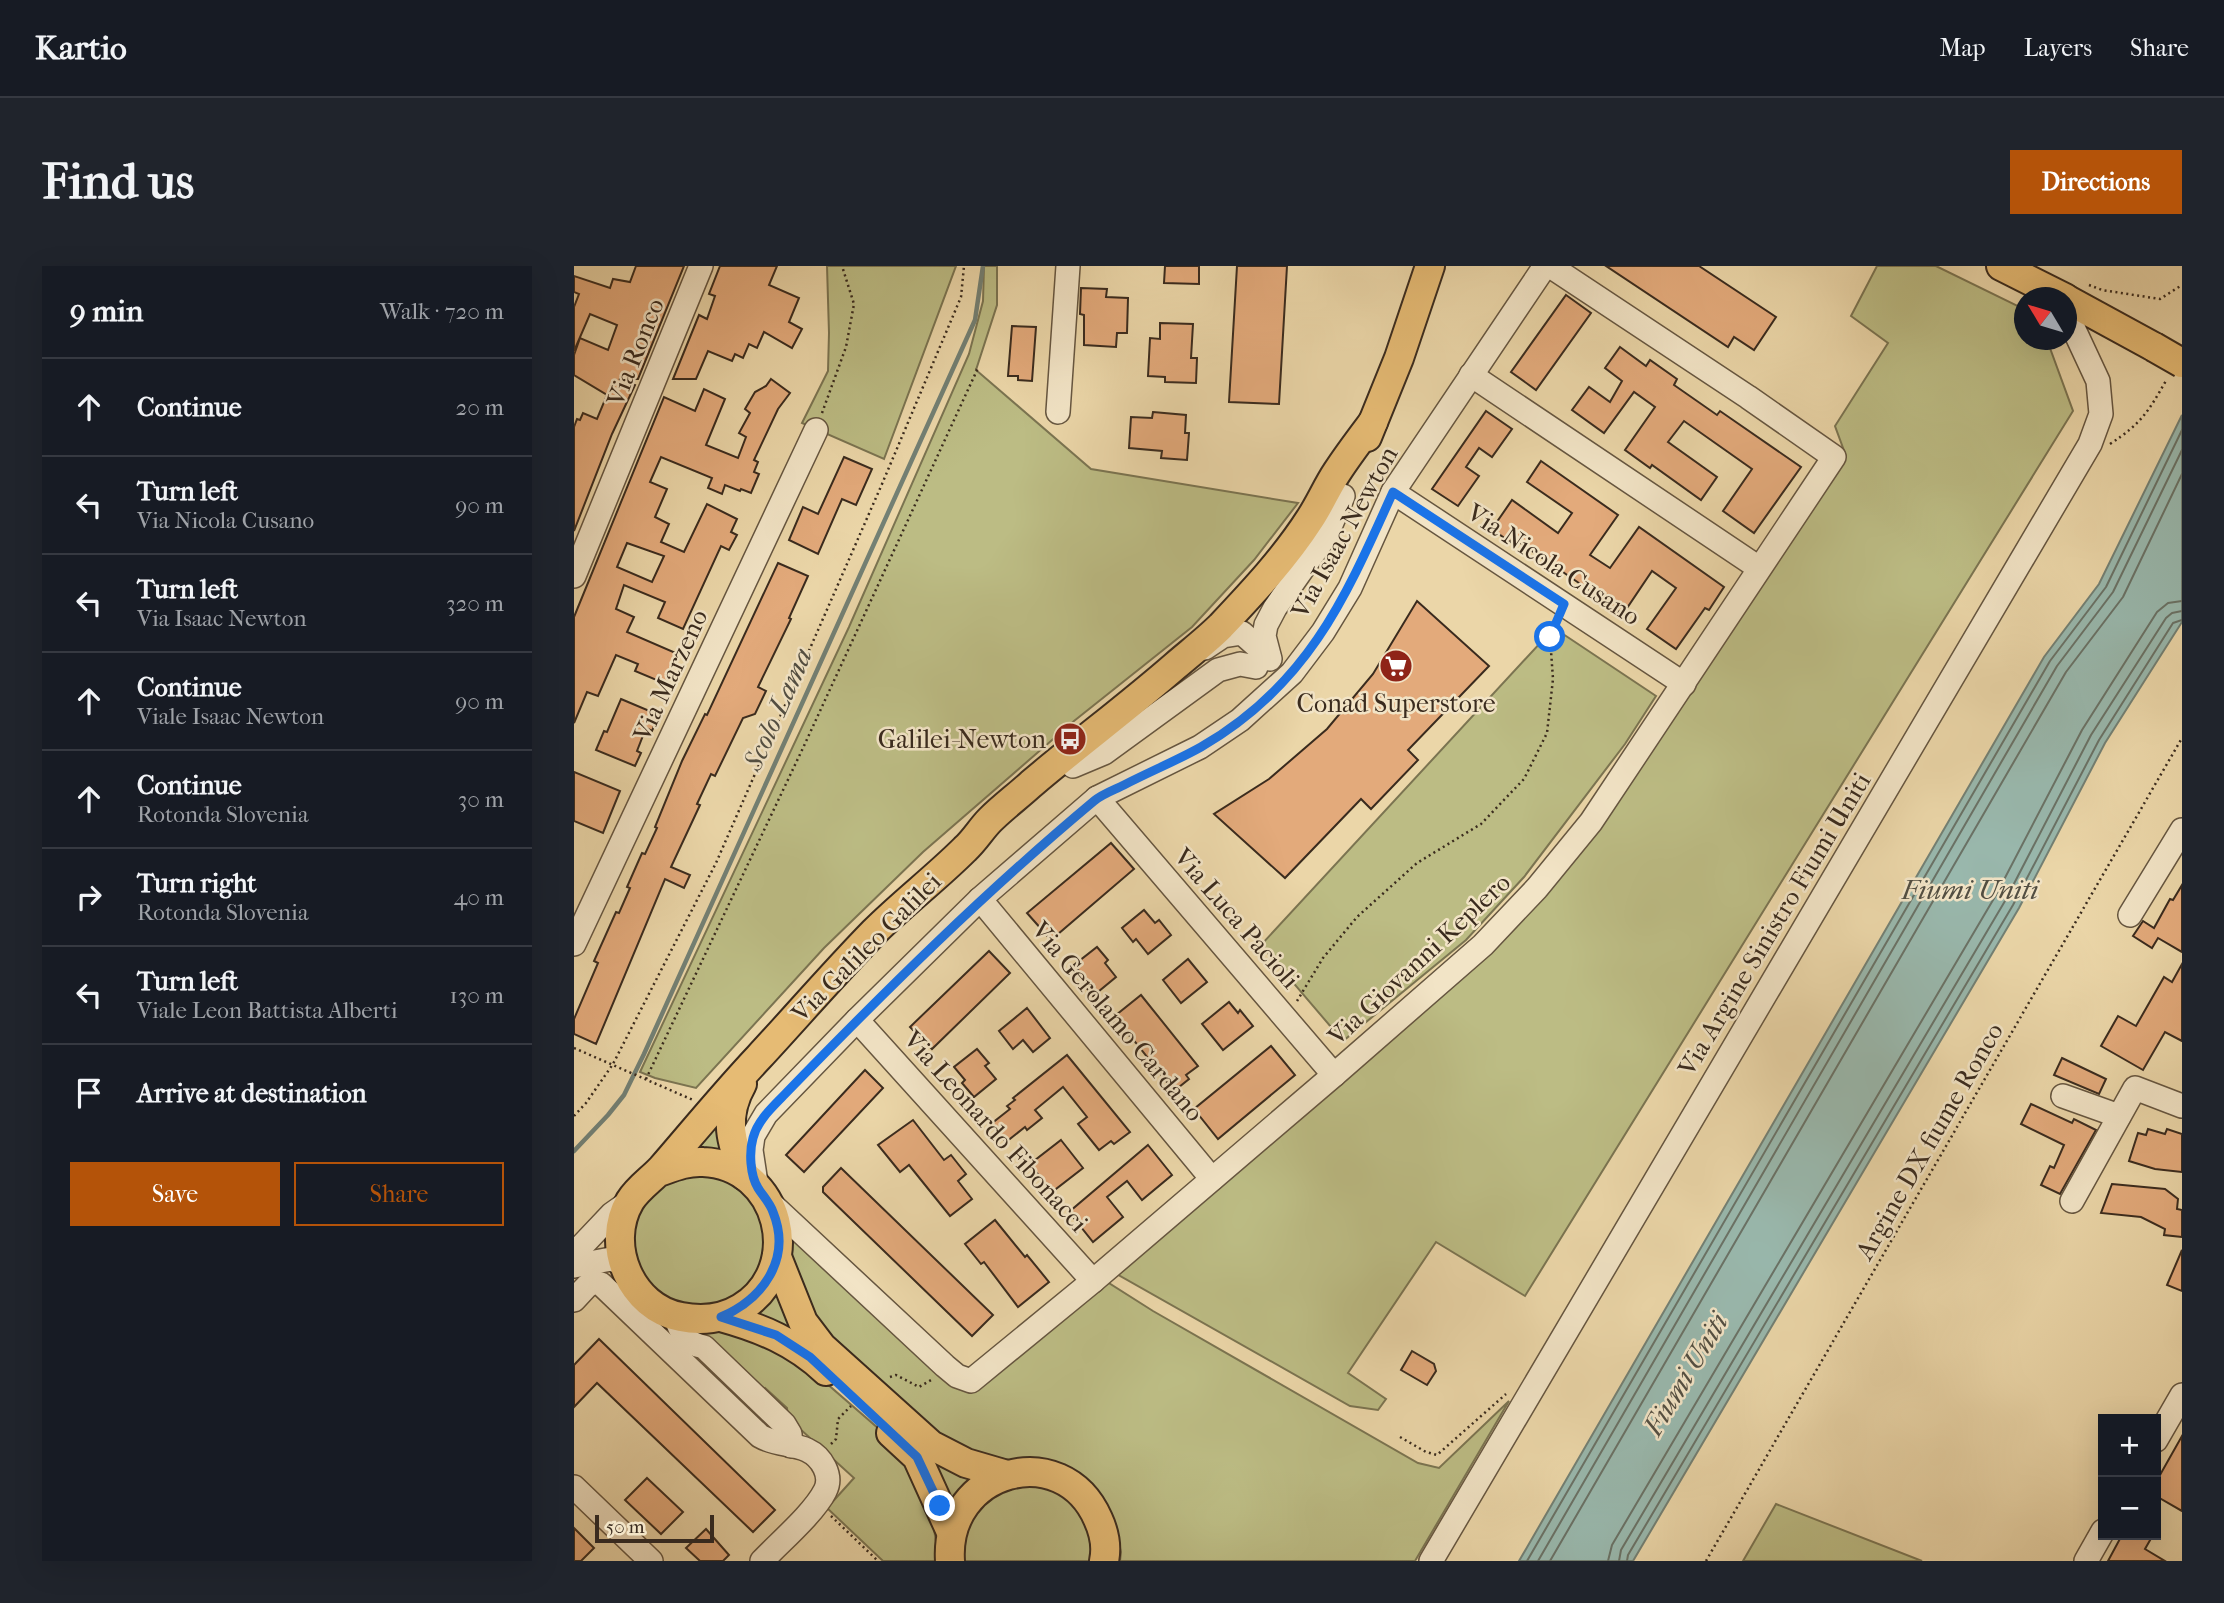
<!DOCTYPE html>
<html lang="en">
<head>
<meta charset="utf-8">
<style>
  :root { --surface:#171b24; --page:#20242c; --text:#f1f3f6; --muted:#9ea1a6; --line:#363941; --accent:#b45309 }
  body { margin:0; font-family:"IM FELL French Canon",serif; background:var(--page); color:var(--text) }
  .controls { position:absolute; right:21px; bottom:21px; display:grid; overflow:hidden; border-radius:0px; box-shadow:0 7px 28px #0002 }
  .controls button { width:63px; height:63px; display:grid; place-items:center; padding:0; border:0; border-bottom:2px solid var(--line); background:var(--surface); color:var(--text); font:35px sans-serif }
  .compass { position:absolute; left:1440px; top:21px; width:63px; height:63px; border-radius:50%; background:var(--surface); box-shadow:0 7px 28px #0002; rotate:308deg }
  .scale { position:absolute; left:21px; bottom:18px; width:119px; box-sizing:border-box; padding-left:7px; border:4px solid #3a2b1e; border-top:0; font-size:19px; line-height:24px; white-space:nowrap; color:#3a2b1e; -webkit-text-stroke:5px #f2e4c6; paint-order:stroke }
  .stop { position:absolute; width:21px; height:21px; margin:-16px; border:5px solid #1a73e8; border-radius:50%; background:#fff }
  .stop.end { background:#1a73e8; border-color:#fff; box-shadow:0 2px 7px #0008 }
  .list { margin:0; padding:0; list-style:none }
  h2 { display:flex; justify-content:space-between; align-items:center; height:91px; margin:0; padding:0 28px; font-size:30px }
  h2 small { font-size:23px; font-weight:400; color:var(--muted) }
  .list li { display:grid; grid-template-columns:46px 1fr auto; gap:21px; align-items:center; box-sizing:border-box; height:98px; padding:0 28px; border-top:2px solid var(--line) }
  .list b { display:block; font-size:26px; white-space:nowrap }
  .list p { margin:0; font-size:23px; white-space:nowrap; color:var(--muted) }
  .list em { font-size:23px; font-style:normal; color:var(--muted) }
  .actions { display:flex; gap:14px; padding:21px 28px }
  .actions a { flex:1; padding:16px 0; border:2px solid var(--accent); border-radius:0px; text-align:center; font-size:24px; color:var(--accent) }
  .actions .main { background:var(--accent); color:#fff }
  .icon { flex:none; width:38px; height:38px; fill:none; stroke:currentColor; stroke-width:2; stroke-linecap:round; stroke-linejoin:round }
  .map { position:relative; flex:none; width:1608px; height:1295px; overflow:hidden; border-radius:0px }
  header { display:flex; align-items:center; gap:42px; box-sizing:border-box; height:98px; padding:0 35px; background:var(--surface); border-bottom:2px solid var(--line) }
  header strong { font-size:33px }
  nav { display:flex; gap:38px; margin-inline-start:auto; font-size:24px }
  .intro { display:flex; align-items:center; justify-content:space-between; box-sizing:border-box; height:168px; padding:0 42px }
  h1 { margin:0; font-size:49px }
  .button { padding:18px 32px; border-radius:0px; background:var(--accent); color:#fff; font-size:24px; font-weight:700 }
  main { display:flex; gap:42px; padding:0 42px }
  aside { flex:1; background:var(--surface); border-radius:0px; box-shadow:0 7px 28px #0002 }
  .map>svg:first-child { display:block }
  .green { fill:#bcbc84; stroke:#7b7451; stroke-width:2 }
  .water { fill:#99b8ad; stroke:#738074; stroke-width:2 }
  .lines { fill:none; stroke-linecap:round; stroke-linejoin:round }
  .shore { stroke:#6a7266; stroke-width:2 }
  .stream { stroke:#738074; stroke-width:4.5 }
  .building { fill:#e3aa7b; stroke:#3a2b1e; stroke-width:2; fill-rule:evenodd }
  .minor-casing { stroke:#665640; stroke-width:26 }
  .major-casing { stroke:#3a2b1e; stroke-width:32 }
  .path { stroke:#3a2b1e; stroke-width:2.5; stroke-dasharray:2 3.5; stroke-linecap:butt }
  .minor { stroke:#f2e4c6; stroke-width:23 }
  .major { stroke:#e6bb74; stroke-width:28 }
  .major-bridge-casing { stroke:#3a2b1e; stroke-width:32; stroke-linecap:butt }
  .major-bridge { stroke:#e6bb74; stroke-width:28 }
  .route { stroke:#1a73e8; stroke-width:9 }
  .labels { text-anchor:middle; stroke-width:5; stroke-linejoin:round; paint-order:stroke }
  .street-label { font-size:26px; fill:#3a2b1e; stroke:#f2e4c6 }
  .poi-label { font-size:26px; fill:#3a2b1e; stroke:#f2e4c6 }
  .water-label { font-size:28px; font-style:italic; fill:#524e42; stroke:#f2e4c6 }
</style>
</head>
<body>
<header>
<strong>Kartio</strong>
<nav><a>Map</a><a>Layers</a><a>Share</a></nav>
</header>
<div class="intro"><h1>Find us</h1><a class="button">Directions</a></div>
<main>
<aside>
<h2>9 min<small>Walk · 720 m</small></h2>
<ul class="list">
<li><svg class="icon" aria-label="ahead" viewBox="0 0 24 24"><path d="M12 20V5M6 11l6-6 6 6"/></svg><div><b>Continue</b></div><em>20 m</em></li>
<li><svg class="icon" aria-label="left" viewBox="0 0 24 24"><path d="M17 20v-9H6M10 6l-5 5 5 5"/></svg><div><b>Turn left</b><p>Via Nicola Cusano</p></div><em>90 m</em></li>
<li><svg class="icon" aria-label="left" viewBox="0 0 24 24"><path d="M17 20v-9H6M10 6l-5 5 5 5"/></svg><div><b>Turn left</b><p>Via Isaac Newton</p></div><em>320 m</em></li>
<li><svg class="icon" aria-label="ahead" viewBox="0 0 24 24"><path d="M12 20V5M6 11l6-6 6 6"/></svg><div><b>Continue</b><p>Viale Isaac Newton</p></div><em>90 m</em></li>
<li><svg class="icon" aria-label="ahead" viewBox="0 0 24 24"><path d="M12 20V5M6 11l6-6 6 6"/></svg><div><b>Continue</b><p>Rotonda Slovenia</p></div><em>30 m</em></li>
<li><svg class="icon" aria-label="right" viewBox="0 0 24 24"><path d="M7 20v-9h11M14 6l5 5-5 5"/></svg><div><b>Turn right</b><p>Rotonda Slovenia</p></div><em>40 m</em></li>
<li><svg class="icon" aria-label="left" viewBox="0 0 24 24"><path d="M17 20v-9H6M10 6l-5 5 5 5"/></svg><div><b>Turn left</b><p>Viale Leon Battista Alberti</p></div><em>130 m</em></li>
<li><svg class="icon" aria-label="arrive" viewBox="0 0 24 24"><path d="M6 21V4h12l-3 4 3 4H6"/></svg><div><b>Arrive at destination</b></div></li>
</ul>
<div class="actions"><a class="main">Save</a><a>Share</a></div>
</aside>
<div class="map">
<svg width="1608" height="1295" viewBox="0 0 1608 1295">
  <rect width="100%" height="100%" fill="#ebd6a8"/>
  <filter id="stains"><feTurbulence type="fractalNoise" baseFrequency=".00286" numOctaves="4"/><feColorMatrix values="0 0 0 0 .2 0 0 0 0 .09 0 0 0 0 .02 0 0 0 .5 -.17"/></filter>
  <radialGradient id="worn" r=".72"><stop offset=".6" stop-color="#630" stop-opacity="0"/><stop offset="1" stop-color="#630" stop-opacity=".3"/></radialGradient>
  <g class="green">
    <polygon points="253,0 382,0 310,193 228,157 254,105 255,67"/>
    <polygon points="410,0 423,0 423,39 402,104 517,203 724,237 680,294 618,361 500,455 349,586 250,682 122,822 81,812 66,806 275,361 395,88 409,35"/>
    <polygon points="1303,0 1362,0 1450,43 1450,74 1473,74 1499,145 951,1030 862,976 774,1107 812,1133 804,1144 776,1140 541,1007 1019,567 1272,190 1261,160 1314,77 1277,50"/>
    <polygon points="980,362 1082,430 1051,478 950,611 892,674 769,775 687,679"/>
    <polygon points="148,839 150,894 112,885"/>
    <circle cx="124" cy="976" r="67"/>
    <polygon points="217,967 379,1121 530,1014 579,1045 844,1197 865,1202 935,1135 841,1295 546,1295 547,1286 537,1248 459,1193 436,1194 404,1188 364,1173 264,1087 223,1022 215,976"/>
    <polygon points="204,1016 218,1067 171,1050"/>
    <polygon points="115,1062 157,1065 214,1084 328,1183 355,1231 365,1295 309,1295 253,1242 280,1212 214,1152 213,1142 191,1122 183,1125 173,1117 175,1108 138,1075 128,1076"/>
    <polygon points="354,1189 405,1209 378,1240"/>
    <polygon points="432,1219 478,1220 513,1251 521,1295 387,1295 396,1248"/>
    <polygon points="1202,1238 1348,1295 1169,1295"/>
  </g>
  <polygon class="water" points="1608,149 1608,356 1531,477 1445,642 1059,1295 945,1295 1470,391 1525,318"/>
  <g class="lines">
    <g class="shore">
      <polyline points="953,1295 1476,395 1532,321 1608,164"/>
      <polyline points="964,1295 1483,400 1539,326 1608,184"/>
      <polyline points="976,1295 1492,406 1549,331 1608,208"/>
      <polyline points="1034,1295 1038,1279 1422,629 1508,464 1583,346 1594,337 1608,335"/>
      <polyline points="1045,1295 1047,1284 1431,635 1517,469 1592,352 1598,347 1608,345"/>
      <polyline points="1053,1295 1054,1289 1439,639 1525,474 1599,357 1608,354"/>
    </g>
    <polyline class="stream" points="0,885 34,849 50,829 70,788 401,54 409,0"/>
  </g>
  <g class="building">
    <polygon points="62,0 110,0 64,113 45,113 61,119 38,168 0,265 0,161 3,153 6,154 9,147 23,153 33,129 0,109 0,89 6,72 34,84 43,59 16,48 0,85 0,41 5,28 0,26 0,10 36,22 39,13 56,16"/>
    <polygon points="146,0 203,0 195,19 225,32 215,56 228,63 218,82 190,66 183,82 175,78 169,92 161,88 158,95 134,85 122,113 99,113 125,49 133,53 141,30 135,28"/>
    <polygon points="591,0 625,0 625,18 590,17"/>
    <polygon points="663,0 713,0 705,138 655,136"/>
    <polygon points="1032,0 1125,0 1202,51 1180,84 1160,71 1154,81"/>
    <polygon points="507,22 533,23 532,31 554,32 553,67 543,67 542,81 510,79 510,49 506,48"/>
    <polygon points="992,29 1017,47 962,124 937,106"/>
    <polygon points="586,57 619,58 617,92 623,92 622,117 591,116 591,111 574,110 576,72 586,73"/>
    <polygon points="438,60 462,61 458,115 444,114 444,110 434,110"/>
    <polygon points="1046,81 1072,100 1076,94 1103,113 1100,119 1143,149 1146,145 1227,201 1180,267 1149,245 1178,203 1110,155 1094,176 1143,211 1127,234 1078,199 1076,202 1051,184 1081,141 1060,126 1030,167 998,144 1015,121 1036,136 1048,115 1031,102"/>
    <path d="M197 113 216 127 204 143 180 194 184 196 180 206 185 208 177 227 167 223 166 225 151 219 148 228 134 222 138 212 87 191 76 216 93 223 81 251 95 258 87 276 110 286 133 238 163 253 157 266 163 269 155 284 147 280 109 363 84 352 91 336 50 319 42 343 60 351 53 366 104 388 92 418 61 405 64 398 42 389 24 430 13 426 0 457V351L90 131 121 145 130 123 151 133 132 179 164 192 172 171 165 167 176 147 171 143 181 126 192 120ZM53 277 90 290 78 316 43 301Z"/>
    <polygon points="912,145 938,163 918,191 905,182 892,201 905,210 884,240 858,223"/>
    <polygon points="579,146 612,149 611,167 615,167 613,194 587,192 588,185 555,182 557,151 578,152"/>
    <polygon points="270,191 298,203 282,239 268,233 244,288 215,274 229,241 244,248"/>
    <polygon points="967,195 1044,249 1016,289 1036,302 1065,261 1150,321 1135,344 1131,342 1102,383 1073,363 1102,322 1078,305 1049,348 1045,345 1042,349 1029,340 1032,336 1002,315 939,272 936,276 918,263 938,234 984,267 998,247 953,216"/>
    <polygon points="204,297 234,310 215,352 217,353 184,421 192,425 181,448 169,452 141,510 137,508 123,538 126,539 97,601 116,609 110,622 91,613 22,778 0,768 0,753 24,697 20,695 42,646 45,647 56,622 53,621 68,587 71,588 83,562 81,561 108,495 131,448 133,449"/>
    <polygon points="843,335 915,400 834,484 844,494 797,543 787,533 711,612 640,548 695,513 753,463 799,408"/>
    <polygon points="47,433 85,449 78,465 72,462 63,485 67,487 61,500 22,484 30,465 33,466"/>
    <polygon points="0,506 46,525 29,567 0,555"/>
    <polygon points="537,577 560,603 477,674 453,647"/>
    <polygon points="1608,619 1608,686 1584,672 1578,682 1559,670 1569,655 1580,662 1596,633 1599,634"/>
    <polygon points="570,644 581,657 585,654 597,669 574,688 562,673 559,676 548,662"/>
    <polygon points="523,681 534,694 531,697 542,711 519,730 507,715 511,712 500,699"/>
    <polygon points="415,685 436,707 358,783 336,761"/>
    <polygon points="614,693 633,716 607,737 589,714"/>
    <polygon points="1608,698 1608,775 1591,766 1569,804 1527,780 1544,750 1562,760 1590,711 1598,716"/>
    <polygon points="567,729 624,800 612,809 615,813 600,825 562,777 553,767 550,768 537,753"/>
    <polygon points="655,736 664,747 666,744 679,760 649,784 628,758"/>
    <polygon points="453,742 476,772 459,786 449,774 439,783 425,765"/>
    <polygon points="697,780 721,809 644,873 620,843"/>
    <polygon points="403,783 415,797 411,800 422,813 400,831 388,817 391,814 380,801"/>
    <polygon points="493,789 556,866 540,878 537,875 525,884 504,858 513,851 489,821 461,844 468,852 453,864 451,861 432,876 417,858 436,843 433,840 441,834 439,832"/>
    <polygon points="1488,792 1532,813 1525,828 1480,809"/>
    <polygon points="291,804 309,822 230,906 212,889"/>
    <polygon points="1457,838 1498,857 1500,853 1522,864 1486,928 1467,919 1476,900 1480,902 1490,879 1447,858"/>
    <polygon points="339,854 370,894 377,889 392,908 384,915 398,933 376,950 335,899 326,906 304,879"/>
    <polygon points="1574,863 1591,868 1593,863 1608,868 1608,906 1581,903 1555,895 1564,867 1572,869"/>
    <polygon points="487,874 509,902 478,926 456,898"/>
    <polygon points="574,879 598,909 568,934 553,915 533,931 549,951 519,976 495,946"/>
    <polygon points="267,902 419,1049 398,1070 249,926 249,921"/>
    <polygon points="1538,918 1591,923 1604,933 1603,943 1608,944 1608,971 1590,969 1591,963 1567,951 1527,947"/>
    <polygon points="421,954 451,991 453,989 475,1016 444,1041 410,996 407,998 391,978"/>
    <polygon points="1608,984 1608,1025 1593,1019"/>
    <polygon points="25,1073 201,1244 179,1266 23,1117 0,1141 0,1099"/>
    <polygon points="838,1085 860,1098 862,1105 853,1119 827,1104"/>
    <polygon points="1608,1170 1608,1245 1582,1230 1582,1216"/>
    <polygon points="73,1212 109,1246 87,1268 51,1234"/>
    <polygon points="0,1262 20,1282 7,1295 0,1295"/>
    <polygon points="132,1263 155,1289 149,1295 126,1295 112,1282"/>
    <polygon points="1548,1269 1579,1269 1571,1283 1591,1295 1534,1295"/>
  </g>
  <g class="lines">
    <defs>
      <g id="minor">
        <polyline points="897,109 1185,302"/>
        <polyline points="484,146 494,0"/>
        <polyline points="819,226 1110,418"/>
        <polyline points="0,310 127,0"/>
        <polyline points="631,382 649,370 668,367 695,391"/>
        <polyline points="696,393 690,370 692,359 701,342 753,268 769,230"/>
        <polyline points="499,500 530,487 644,404 666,398 682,401"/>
        <polyline points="523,532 760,809"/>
        <polyline points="406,633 638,913"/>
        <polyline points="1556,649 1608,564"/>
        <polyline points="0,678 242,164"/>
        <polyline points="283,754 519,1015"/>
        <polyline points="1489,830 1545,850"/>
        <polyline points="182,917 177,884 179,870 192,848 283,754 406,633 523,532 626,481 666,454 718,407 749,366 776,322 819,226 971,0"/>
        <polyline points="194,935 371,1100 383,1110 397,1115 519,1015 760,809 909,679 963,622 1017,556 1260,191 1174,131 976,0"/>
        <polyline points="1498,935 1561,822 1608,840"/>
        <polyline points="0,988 38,948 55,936"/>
        <polyline points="0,1000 37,993 50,998"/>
        <path d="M0 1034 13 1020 20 1016 27 1018 186 1170C201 1179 218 1177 233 1184 248 1191 259 1210 251 1225 240 1247 206 1276 188 1295"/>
        <path d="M101 1050C107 1067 112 1078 130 1081L210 1158 216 1168 217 1180"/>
        <polyline points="1582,1174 1608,1129"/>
        <polyline points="0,1221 77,1295"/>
        <polyline points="857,1295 1516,178 1527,148 1524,115 1497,57 1504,38"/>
        <polyline points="1512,1295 1529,1265"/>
      </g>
      <g id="major">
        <polyline points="1427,0 1491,32"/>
        <polyline points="1492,33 1580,81"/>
        <polyline points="793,171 825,92 856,0"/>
        <path d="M168 818C149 851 157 878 171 910"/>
        <path d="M85 906C99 901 113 895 129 896 206 899 232 1002 167 1042 149 1053 127 1055 107 1051 57 1042 30 979 56 935 64 922 78 913 88 902 120 865 151 827 185 791 223 750 260 707 300 666 329 637 362 612 391 583 401 574 407 563 416 554 429 541 444 530 457 518 504 478 554 441 601 400 616 387 633 374 647 360 679 326 711 292 736 253 746 238 753 221 763 206 774 189 787 172 799 156"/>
        <polyline points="203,991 229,1056 248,1081 357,1179 392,1197 433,1209"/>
        <path d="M147 1051C187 1062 221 1076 252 1105"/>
        <polyline points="317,1167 343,1191 377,1266"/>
        <path d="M376 1295C370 1204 488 1171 524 1253 530 1266 533 1281 530 1295"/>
      </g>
    </defs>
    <use href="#minor" class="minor-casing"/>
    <use href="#major" class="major-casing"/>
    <g class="path">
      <polyline points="1515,19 1528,24 1586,33 1608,19"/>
      <polyline points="248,147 272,81 280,38 268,0"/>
      <path d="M1536 178C1568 157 1574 146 1593 113"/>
      <polyline points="723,735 749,692 783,651 843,597 907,558 950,513 973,467 979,413 976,371 982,358"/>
      <polyline points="0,782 119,834"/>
      <polyline points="72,813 229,482 404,102 402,104"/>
      <polyline points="0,850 12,837 39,798 142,597 308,218 387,31 390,0"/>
      <polyline points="316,1111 322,1109 345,1121 359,1113"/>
      <polyline points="826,1171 852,1186 863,1189 932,1128"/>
      <polyline points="257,1178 262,1173 264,1153 277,1140"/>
      <polyline points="257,1250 304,1295"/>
      <polyline points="1132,1295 1608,472"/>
    </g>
    <use href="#minor" class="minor"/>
    <use href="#major" class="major"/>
    <defs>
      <polyline id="major-bridge" points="1580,81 1608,97"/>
    </defs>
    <use href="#major-bridge" class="major-bridge-casing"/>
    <use href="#major-bridge" class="major-bridge"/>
  </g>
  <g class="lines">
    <path class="route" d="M366 1240 343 1191 236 1091 202 1069 147 1051C189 1033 218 993 199 946 196 937 189 930 184 922 176 909 175 886 179 872 184 853 200 840 213 826 311 725 411 626 520 535 528 528 540 524 550 519 575 506 602 495 627 481 734 419 771 333 819 226L990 338 976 371"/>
  </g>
  <defs>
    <symbol id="supermarket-disc" viewBox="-11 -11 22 22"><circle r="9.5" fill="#8f2418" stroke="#f2e4c6"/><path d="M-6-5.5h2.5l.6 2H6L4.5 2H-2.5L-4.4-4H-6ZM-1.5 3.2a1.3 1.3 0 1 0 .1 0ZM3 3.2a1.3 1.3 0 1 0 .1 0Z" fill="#fff"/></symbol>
    <symbol id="bus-disc" viewBox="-11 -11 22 22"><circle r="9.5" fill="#8f2418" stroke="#f2e4c6"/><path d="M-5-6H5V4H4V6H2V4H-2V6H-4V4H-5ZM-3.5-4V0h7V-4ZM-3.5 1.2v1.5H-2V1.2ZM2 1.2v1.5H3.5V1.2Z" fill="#fff"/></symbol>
  </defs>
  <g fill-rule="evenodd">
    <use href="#supermarket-disc" x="803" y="381" width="38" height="38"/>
    <use href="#bus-disc" x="477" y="454" width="38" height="38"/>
  </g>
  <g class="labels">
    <g class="street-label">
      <text transform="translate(61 86) rotate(-68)" y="9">Via Ronco</text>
      <text transform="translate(770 266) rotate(-61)" y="9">Via Isaac Newton</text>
      <text transform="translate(980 298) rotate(33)" y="9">Via Nicola Cusano</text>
      <text transform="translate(96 409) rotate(-65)" y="9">Via Marzeno</text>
      <text transform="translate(663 652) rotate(49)" y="9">Via Luca Pacioli</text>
      <text transform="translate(1200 658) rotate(-59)" y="9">Via Argine Sinistro Fiumi Uniti</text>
      <text transform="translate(292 681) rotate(-45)" y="9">Via Galileo Galilei</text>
      <text transform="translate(845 693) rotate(-43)" y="9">Via Giovanni Keplero</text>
      <text transform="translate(544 755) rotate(50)" y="9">Via Gerolamo Cardano</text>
      <text transform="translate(422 865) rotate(48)" y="9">Via Leonardo Fibonacci</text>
      <text transform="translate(1355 875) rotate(-60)" y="9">Argine DX fiume Ronco</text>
    </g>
    <g class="poi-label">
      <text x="822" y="446">Conad Superstore</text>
      <text x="472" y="482" text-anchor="end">Galilei-Newton</text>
    </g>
    <g class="water-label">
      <text transform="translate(203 443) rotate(-66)" y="10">Scolo Lama</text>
      <text x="1396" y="633">Fiumi Uniti</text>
      <text transform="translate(1111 1108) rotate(-59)" y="10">Fiumi Uniti</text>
    </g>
  </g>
  <rect width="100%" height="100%" filter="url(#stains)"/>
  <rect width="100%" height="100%" fill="url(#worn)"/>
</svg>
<div class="controls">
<button>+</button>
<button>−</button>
</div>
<svg class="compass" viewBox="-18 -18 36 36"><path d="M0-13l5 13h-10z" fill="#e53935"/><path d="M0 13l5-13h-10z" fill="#9ea1a6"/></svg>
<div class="scale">50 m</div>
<div class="stop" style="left:976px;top:371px"></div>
<div class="stop end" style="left:366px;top:1240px"></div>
</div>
</main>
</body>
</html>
